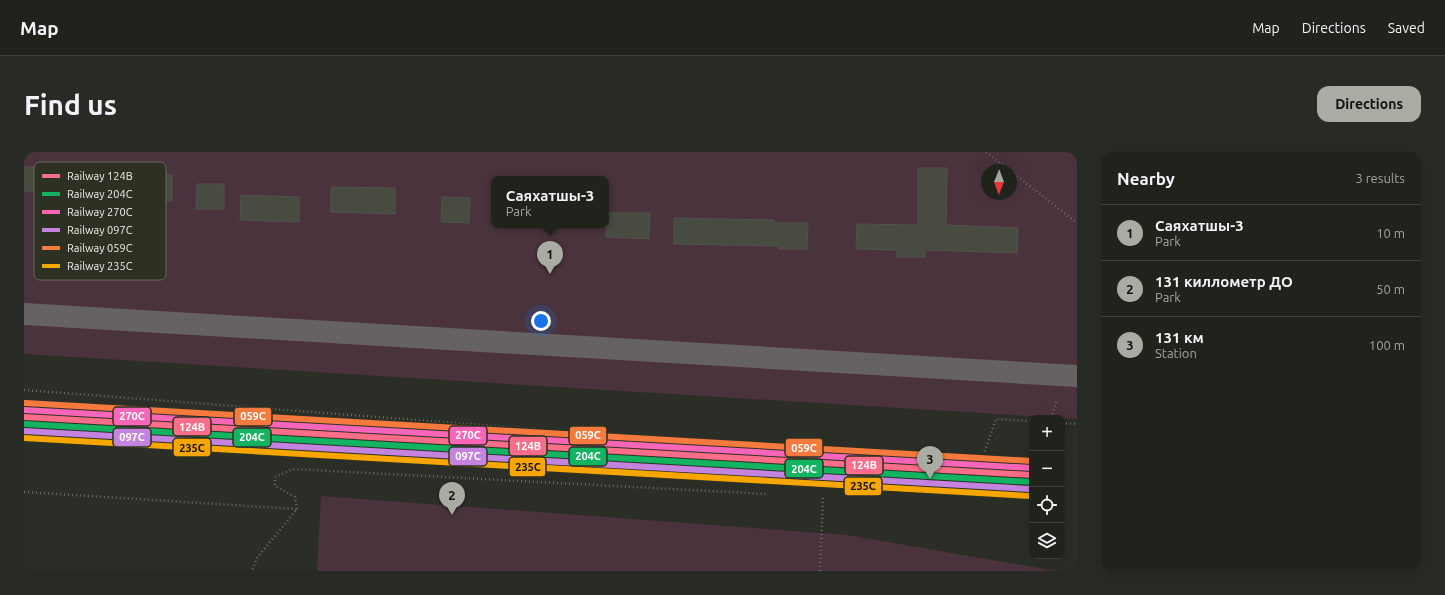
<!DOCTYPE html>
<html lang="en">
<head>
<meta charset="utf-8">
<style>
  :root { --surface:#20221c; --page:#282a25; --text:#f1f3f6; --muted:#a2a4a3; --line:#3d3f3b; --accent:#a9aca3 }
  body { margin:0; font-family:Ubuntu,sans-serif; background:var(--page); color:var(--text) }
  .controls { position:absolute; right:12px; bottom:12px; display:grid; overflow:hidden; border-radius:8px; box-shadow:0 4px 16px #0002 }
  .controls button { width:36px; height:36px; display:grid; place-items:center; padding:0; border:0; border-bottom:1px solid var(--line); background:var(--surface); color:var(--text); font:20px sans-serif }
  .compass { position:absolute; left:957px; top:12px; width:36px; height:36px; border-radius:50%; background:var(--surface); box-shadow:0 4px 16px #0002; rotate:181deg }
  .you { position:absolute; left:517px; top:169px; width:14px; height:14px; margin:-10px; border:3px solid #fff; border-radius:50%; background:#1a73e8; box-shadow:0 0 0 6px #1a73e833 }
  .badge { display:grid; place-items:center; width:26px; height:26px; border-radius:50%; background:var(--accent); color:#111; font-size:13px; font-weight:700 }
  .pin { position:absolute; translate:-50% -33px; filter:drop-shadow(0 1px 2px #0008) }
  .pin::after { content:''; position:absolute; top:21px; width:14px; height:12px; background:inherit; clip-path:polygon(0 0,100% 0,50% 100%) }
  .popup { position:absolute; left:467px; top:24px; width:118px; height:52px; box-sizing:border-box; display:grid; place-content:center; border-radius:8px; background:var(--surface); filter:drop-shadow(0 1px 3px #0005); font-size:13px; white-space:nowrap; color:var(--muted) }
  .popup b { font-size:15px; color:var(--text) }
  .popup::after { content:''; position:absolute; left:50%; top:100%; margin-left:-8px; border:8px solid transparent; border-top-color:var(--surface) }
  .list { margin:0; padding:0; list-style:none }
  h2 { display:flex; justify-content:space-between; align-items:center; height:52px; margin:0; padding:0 16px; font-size:17px }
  h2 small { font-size:13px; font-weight:400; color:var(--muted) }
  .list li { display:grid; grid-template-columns:26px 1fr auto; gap:12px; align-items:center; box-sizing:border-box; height:56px; padding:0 16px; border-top:1px solid var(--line) }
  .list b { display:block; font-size:15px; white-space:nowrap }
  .list p { margin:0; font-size:13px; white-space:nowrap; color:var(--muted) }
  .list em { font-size:13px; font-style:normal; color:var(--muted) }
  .icon { flex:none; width:22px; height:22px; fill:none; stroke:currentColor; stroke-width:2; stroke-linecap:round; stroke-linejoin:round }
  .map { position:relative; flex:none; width:1053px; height:419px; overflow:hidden; border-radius:12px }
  header { display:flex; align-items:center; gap:24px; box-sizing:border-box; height:56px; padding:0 20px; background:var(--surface); border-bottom:1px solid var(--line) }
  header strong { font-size:19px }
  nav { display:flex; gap:22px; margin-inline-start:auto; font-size:14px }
  .intro { display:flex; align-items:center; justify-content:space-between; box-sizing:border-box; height:96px; padding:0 24px }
  h1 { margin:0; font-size:28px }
  .button { padding:10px 18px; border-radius:12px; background:var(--accent); color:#111; font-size:14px; font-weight:700 }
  main { display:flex; gap:24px; padding:0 24px }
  aside { flex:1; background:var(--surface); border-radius:12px; box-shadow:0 4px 16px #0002 }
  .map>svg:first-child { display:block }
  .green { fill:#4a333c; fill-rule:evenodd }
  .building { fill:#484b40; stroke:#51534c }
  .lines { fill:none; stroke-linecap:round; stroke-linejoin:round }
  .path { stroke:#6c6a68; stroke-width:2.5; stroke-dasharray:1 3; stroke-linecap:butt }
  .minor { stroke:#666162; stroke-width:22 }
  .rail-1-casing { stroke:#2c3123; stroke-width:9 }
  .rail-2-casing { stroke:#2c3123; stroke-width:9 }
  .rail-3-casing { stroke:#2c3123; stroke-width:9 }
  .rail-4-casing { stroke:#2c3123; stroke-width:9 }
  .rail-5-casing { stroke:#2c3123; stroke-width:9 }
  .rail-6-casing { stroke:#2c3123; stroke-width:9 }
  .rail-1 { stroke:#fb6d88; stroke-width:6 }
  .rail-2 { stroke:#13b361; stroke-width:6 }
  .rail-3 { stroke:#fa66b7; stroke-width:6 }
  .rail-4 { stroke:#c483df; stroke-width:6 }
  .rail-5 { stroke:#f6793e; stroke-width:6 }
  .rail-6 { stroke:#f7a600; stroke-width:6 }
  .key { fill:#2c3123; stroke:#666a5e; stroke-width:1 }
  .key-label { font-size:11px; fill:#edf0e7 }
  .line-badge { stroke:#2c3123; stroke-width:1.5 }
  .badge-label { font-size:11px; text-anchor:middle; font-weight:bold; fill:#fff }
  .pale-badge-label { font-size:11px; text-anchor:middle; font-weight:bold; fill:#111 }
</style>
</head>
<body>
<header>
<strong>Map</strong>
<nav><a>Map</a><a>Directions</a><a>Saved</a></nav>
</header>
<div class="intro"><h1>Find us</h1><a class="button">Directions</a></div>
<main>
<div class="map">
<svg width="1053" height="419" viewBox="0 0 1053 419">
  <rect width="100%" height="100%" fill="#2b2e26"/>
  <g class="green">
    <path d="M0 0H1053V267L0 202ZM963 18H987V42H963ZM470 27H582V73H470Z"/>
    <polygon points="297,344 823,383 1032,419 293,419"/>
  </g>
  <g class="building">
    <polygon points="0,15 82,16 82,42 0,39"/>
    <polygon points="894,16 923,16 922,73 994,76 993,101 901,98 901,105 873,105 873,98 832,97 833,72 894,73"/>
    <polygon points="120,22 148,23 148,49 119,48"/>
    <polygon points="173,32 200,32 200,57 172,57"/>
    <polygon points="307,35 371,36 371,62 307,60"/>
    <polygon points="217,43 275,45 275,70 216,68"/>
    <polygon points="418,45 446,46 445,71 417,70"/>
    <polygon points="582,61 626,61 625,87 582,85"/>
    <polygon points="650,66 750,68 750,71 784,71 783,97 755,97 755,94 650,92"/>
  </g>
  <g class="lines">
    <g class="path">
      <polyline points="962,0 985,18"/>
      <polyline points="987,19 1053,71"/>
      <polyline points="0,238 733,294"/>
      <polyline points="1027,266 1033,248"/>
      <polyline points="1038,271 1053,272"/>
      <polyline points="958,307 972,267 1008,269"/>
      <polyline points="0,340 273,357 233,406 228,419"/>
      <polyline points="273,357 271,345 251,334 251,325 269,317 743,342"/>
      <polyline points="796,419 799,345"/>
    </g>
    <polyline class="minor" points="0,162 1053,224"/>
    <defs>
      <polyline id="rail-1" points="0,265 1008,323"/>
      <polyline id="rail-2" points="0,272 1008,330"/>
      <polyline id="rail-3" points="0,258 1008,316"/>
      <polyline id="rail-4" points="0,279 1007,337"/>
      <polyline id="rail-5" points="1,251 1008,309"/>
      <polyline id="rail-6" points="0,286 1007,344"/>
    </defs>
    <use href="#rail-1" class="rail-1-casing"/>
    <use href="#rail-2" class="rail-2-casing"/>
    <use href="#rail-3" class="rail-3-casing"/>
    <use href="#rail-4" class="rail-4-casing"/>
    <use href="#rail-5" class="rail-5-casing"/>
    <use href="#rail-6" class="rail-6-casing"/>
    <use href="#rail-1" class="rail-1"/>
    <use href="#rail-2" class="rail-2"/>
    <use href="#rail-3" class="rail-3"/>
    <use href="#rail-4" class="rail-4"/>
    <use href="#rail-5" class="rail-5"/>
    <use href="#rail-6" class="rail-6"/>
  </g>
  <rect x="10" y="10" width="132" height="118" rx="6" class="key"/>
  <rect x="18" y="22" width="18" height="4" fill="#fb6d88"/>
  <rect x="18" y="40" width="18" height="4" fill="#13b361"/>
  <rect x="18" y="58" width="18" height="4" fill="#fa66b7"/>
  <rect x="18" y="76" width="18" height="4" fill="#c483df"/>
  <rect x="18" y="94" width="18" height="4" fill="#f6793e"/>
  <rect x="18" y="112" width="18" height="4" fill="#f7a600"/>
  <g class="key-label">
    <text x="43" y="28">Railway 124В</text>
    <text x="43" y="46">Railway 204С</text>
    <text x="43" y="64">Railway 270С</text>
    <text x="43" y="82">Railway 097С</text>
    <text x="43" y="100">Railway 059С</text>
    <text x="43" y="118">Railway 235С</text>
  </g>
  <g class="line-badge">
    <rect x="210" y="255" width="38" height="19" rx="4" fill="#f6793e"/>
    <rect x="89" y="255" width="38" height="19" rx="4" fill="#fa66b7"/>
    <rect x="149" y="265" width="38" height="19" rx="4" fill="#fb6d88"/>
    <rect x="545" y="274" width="38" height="19" rx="4" fill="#f6793e"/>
    <rect x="425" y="274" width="38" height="19" rx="4" fill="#fa66b7"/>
    <rect x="209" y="276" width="38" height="19" rx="4" fill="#13b361"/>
    <rect x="89" y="276" width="38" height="19" rx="4" fill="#c483df"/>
    <rect x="485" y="284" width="38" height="20" rx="4" fill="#fb6d88"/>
    <rect x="149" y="286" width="38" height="19" rx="4" fill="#f7a600"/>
    <rect x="761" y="286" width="38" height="19" rx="4" fill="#f6793e"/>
    <rect x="545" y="295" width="38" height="19" rx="4" fill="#13b361"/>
    <rect x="425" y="295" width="38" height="19" rx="4" fill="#c483df"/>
    <rect x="821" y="304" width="38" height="19" rx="4" fill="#fb6d88"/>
    <rect x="485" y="305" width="37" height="20" rx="4" fill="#f7a600"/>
    <rect x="761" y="307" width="38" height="19" rx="4" fill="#13b361"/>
    <rect x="820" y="325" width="38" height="19" rx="4" fill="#f7a600"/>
  </g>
  <g class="badge-label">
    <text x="229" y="268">059С</text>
    <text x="108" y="268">270С</text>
    <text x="168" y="279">124В</text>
    <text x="564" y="287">059С</text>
    <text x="444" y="287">270С</text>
    <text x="228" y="289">204С</text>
    <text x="108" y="289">097С</text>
    <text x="504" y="298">124В</text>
    <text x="780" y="300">059С</text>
    <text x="564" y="308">204С</text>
    <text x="444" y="308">097С</text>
    <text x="840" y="317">124В</text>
    <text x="780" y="321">204С</text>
  </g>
  <g class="pale-badge-label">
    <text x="168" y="300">235С</text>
    <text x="504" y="319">235С</text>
    <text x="839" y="338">235С</text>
  </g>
</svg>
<div class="controls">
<button>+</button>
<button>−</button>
<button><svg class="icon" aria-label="locate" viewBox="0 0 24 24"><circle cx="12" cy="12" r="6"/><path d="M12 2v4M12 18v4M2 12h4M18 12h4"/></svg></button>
<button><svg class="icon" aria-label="layers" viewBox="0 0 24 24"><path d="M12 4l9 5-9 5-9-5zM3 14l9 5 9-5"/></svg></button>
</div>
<svg class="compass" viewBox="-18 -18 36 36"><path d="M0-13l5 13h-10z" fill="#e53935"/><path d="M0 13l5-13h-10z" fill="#a2a4a3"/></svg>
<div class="you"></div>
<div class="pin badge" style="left:526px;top:122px">1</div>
<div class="popup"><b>Саяхатшы-3</b>Park</div>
<div class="pin badge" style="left:428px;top:363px">2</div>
<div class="pin badge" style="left:906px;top:327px">3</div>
</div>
<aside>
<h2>Nearby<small>3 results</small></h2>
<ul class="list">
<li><span class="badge">1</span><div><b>Саяхатшы-3</b><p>Park</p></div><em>10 m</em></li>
<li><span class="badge">2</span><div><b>131 киллометр ДО</b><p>Park</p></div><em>50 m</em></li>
<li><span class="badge">3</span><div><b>131 км</b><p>Station</p></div><em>100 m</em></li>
</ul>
</aside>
</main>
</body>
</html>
